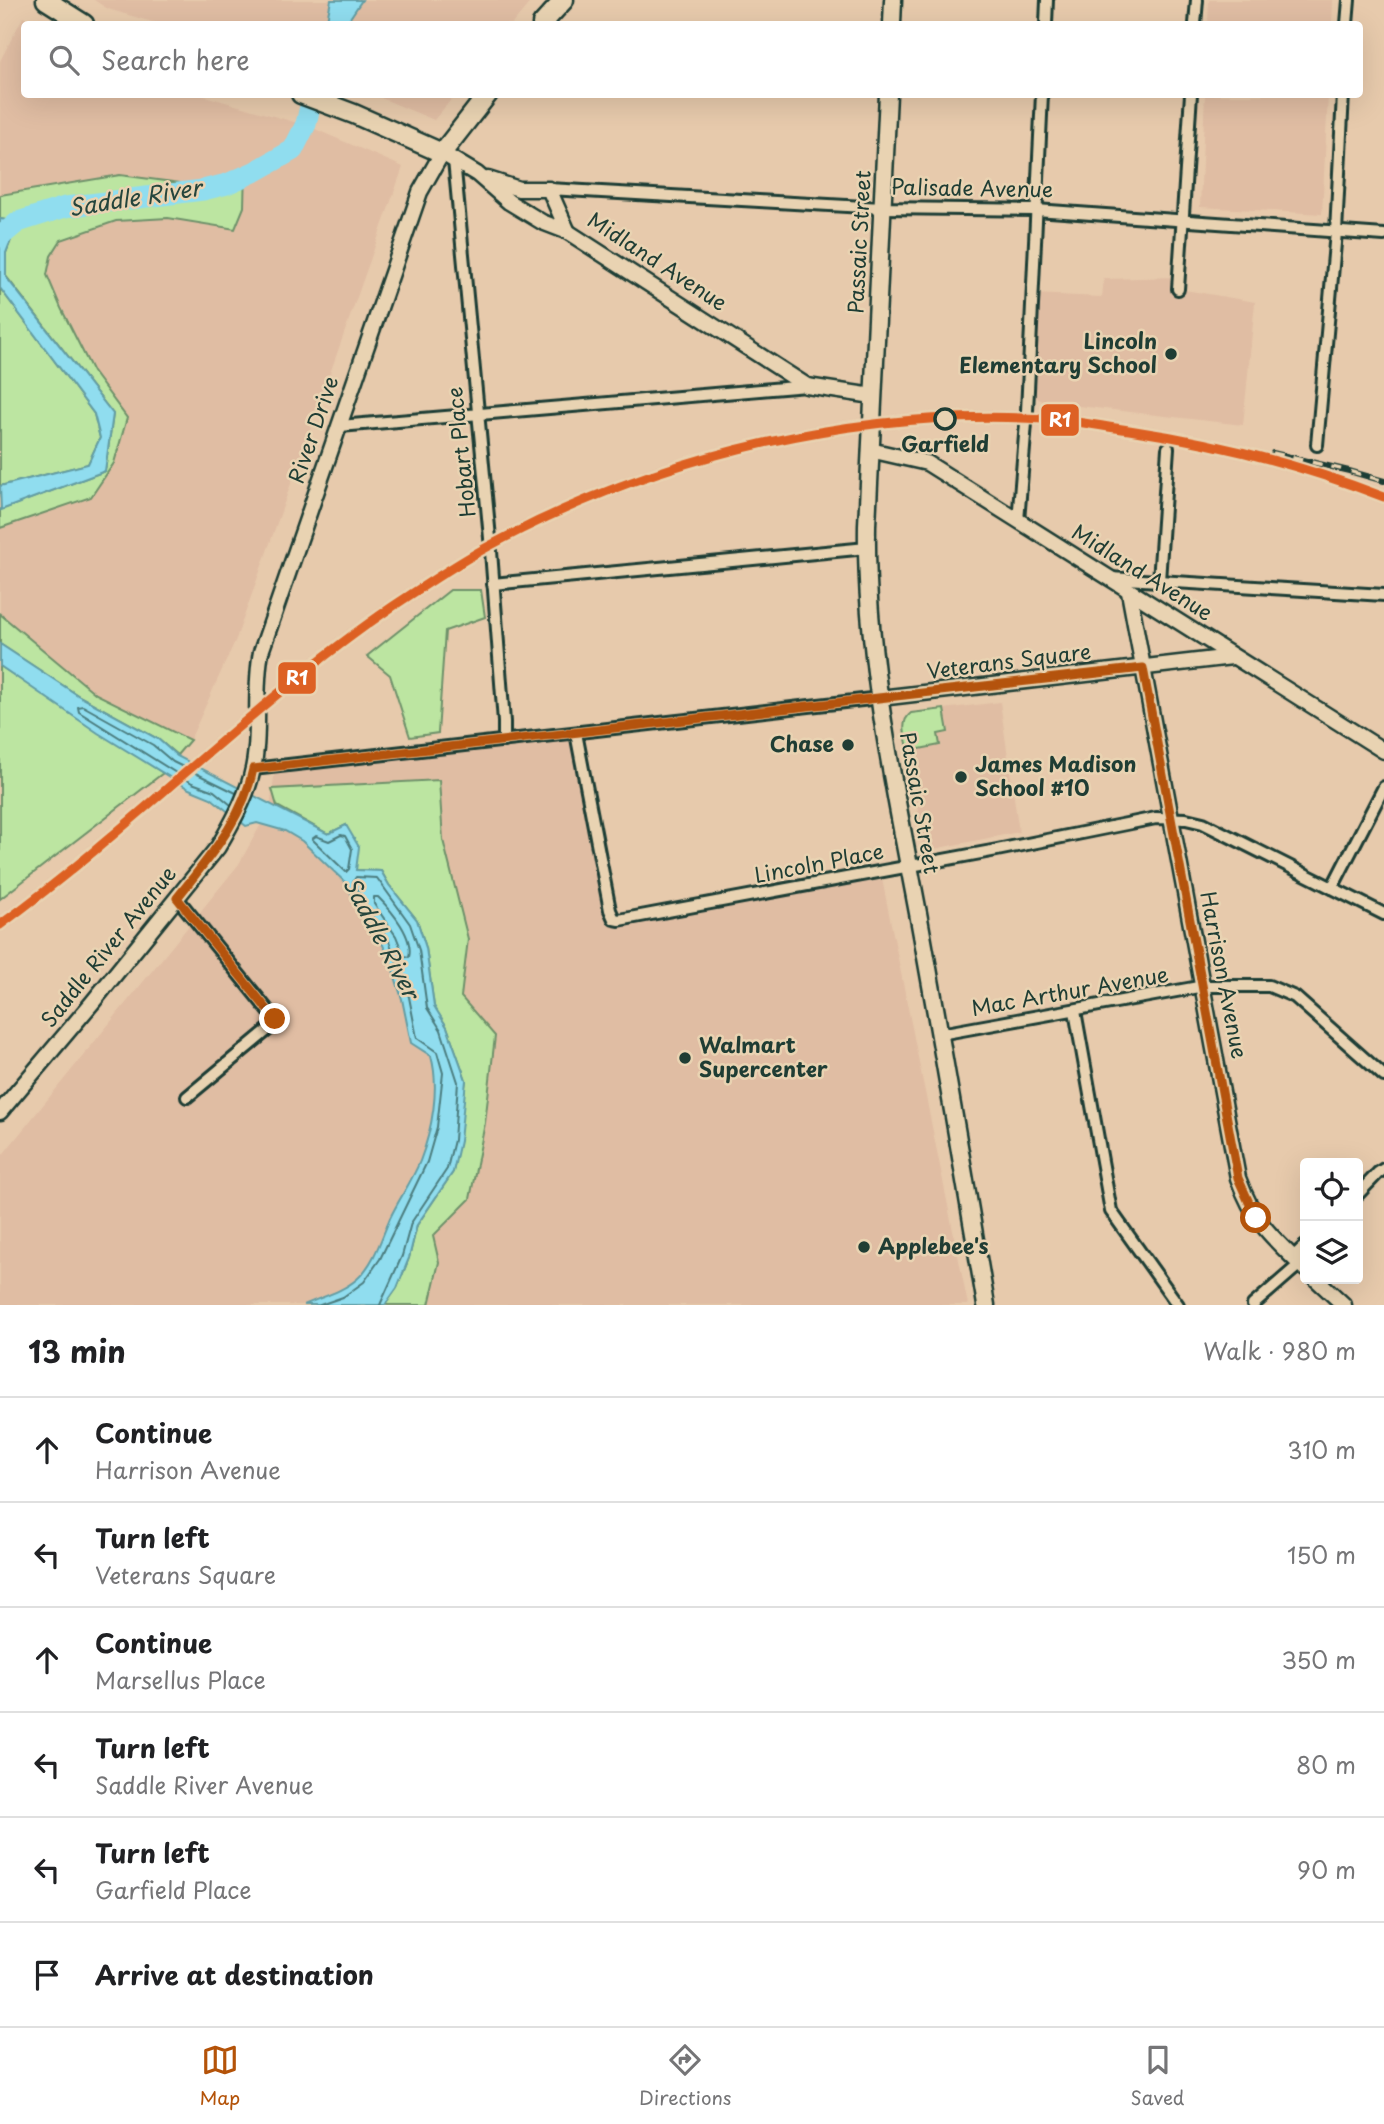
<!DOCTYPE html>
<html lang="en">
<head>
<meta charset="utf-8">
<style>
  :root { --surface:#fff; --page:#f6f6f6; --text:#202124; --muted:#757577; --line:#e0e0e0; --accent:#b45309 }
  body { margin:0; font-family:"Playpen Sans",sans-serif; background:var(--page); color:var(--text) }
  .controls { position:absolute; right:21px; bottom:21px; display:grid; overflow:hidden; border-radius:7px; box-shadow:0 7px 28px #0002 }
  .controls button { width:63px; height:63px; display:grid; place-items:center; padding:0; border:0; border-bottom:2px solid var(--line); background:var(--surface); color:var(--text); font:35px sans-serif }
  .stop { position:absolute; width:21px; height:21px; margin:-16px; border:5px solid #b45309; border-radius:50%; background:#fff }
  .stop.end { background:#b45309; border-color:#fff; box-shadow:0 2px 7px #0008 }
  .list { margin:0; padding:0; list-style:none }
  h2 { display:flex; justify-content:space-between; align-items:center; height:91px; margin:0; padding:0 28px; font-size:30px }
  h2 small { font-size:23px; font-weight:400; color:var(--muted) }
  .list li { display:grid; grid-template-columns:46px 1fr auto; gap:21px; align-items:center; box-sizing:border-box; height:105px; padding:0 28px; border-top:2px solid var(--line) }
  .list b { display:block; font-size:26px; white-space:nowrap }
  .list p { margin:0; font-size:23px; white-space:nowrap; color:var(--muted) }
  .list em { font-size:23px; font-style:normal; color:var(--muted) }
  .icon { flex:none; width:38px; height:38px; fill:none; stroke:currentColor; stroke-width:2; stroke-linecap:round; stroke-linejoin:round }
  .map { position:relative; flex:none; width:1384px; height:1305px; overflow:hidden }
  .search { position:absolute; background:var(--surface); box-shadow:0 7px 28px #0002; left:21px; right:21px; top:21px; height:77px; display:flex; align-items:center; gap:18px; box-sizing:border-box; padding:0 24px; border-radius:7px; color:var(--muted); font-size:26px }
  .sheet { height:721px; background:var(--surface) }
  nav { display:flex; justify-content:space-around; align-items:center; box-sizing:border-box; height:98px; border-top:2px solid var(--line); background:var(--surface); font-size:19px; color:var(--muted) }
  nav a { display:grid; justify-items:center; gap:4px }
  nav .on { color:var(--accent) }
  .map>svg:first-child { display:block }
  .built { fill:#e0bda3 }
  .green { fill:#bce5a1; stroke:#6e916a; stroke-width:2 }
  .water { fill:#90ddef; stroke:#639da4; stroke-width:2 }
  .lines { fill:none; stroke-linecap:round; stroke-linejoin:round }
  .shore { stroke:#4c7d7f; stroke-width:2 }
  .river { stroke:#90ddef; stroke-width:21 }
  .minor-casing { stroke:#1f3d34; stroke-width:16 }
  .tertiary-casing { stroke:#1f3d34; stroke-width:19 }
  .secondary-casing { stroke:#1f3d34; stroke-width:21 }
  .primary-casing { stroke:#1f3d34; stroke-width:23 }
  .minor { stroke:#e9d3b2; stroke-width:10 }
  .tertiary { stroke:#e9d3b2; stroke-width:14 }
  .secondary { stroke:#e9d3b2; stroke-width:16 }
  .primary { stroke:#e9d3b2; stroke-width:18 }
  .rail-casing { stroke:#1f3d34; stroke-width:6 }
  .rail { stroke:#e9d3b2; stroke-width:3.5; stroke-dasharray:10; stroke-linecap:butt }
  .rail-1-casing { stroke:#e9d3b2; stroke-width:14 }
  .rail-1 { stroke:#dd6124; stroke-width:9 }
  .route { stroke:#b45309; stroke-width:9 }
  .poi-dot { fill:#1f3d34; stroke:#e9d3b2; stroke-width:2.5 }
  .stop-dot { fill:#e9d3b2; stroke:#1f3d34; stroke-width:3.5 }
  .labels { text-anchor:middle; stroke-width:5; stroke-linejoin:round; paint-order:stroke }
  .street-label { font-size:21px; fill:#1f3d34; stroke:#e9d3b2 }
  .poi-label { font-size:21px; font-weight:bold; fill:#1f3d34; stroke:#e9d3b2; text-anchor:start }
  .stop-label { font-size:21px; font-weight:bold; fill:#1f3d34; stroke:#e9d3b2 }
  .water-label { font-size:23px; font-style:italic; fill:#25453d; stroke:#e9d3b2 }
  .line-badge { stroke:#e9d3b2; stroke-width:2.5 }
  .badge-label { font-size:19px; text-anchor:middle; font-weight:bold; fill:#fff }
</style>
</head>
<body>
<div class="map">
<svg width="1384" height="1305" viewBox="0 0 1384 1305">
  <rect width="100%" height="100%" fill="#e7caac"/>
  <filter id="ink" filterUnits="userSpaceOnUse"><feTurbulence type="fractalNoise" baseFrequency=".0143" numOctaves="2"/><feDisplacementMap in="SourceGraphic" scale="14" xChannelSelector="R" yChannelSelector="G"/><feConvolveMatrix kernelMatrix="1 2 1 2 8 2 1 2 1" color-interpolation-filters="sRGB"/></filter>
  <g filter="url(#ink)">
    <g class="built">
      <polygon points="94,0 331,0 327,20 344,24 159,24 108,9"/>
      <polygon points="362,0 532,0 512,24 346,24"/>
      <polygon points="1209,0 1333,0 1332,24 1208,24"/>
      <polygon points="23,17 34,24 24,24 24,94 201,95 308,126 403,167 236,639 190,740 96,694 0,614 0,528 16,521 127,418 93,372 47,275 51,256 61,240 116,221 168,218 235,229 244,207 245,169 205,183 188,184 120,175 0,195 0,61"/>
      <polygon points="374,95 455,95 434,120"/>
      <polygon points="1205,95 1328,95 1322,214 1200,207"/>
      <polygon points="1179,277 1179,289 1255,302 1243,425 1044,402 1027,392 1032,294 1102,297 1104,279"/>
      <polygon points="1000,702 1019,832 924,851 904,719 911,713"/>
      <polygon points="574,737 611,925 881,874 968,1305 0,1305 0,1158 239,864 270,808 275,770"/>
    </g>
    <g class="green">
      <polygon points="245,168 244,207 235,229 168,218 116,221 61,240 51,256 47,275 61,308 93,372 127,418 114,463 91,497 0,528 0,510 105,471 113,414 6,276 6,253 18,222 0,219 0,195 120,175 188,184 205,183"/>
      <polygon points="0,288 94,414 100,438 88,464 0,486"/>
      <polygon points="450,590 481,590 485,617 445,631 438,733 410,737 390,675 367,656"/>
      <polygon points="0,614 96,694 190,740 177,755 158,739 79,696 0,644"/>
      <polygon points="0,666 163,773 0,899"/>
      <path d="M944 709 948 732 938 734 940 745 909 751C906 738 899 722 911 713Z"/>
      <polygon points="439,780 443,840 468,939 461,997 495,1036 485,1123 470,1199 433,1236 439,1262 429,1305 385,1305 397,1288 409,1258 417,1225 453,1172 466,1080 447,1027 434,1007 426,948 417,920 389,885 381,871 356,870 346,825 328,834 277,806 272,789"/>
    </g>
    <g class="water">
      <polygon points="331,0 362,0 346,24 327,20"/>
      <polygon points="0,219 18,222 6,253 6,277 113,414 105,471 1,510 0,486 88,464 100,438 94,414 0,288"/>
      <path d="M0 644 79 696 158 739 177 756 328 834 346 825 359 847 356 870 381 871 389 885 417 920 426 948 434 1006 447 1027 466 1080 460 1141 453 1172 417 1225 409 1258 397 1288 385 1305H304C321 1297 342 1292 357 1279 374 1264 381 1239 390 1218 399 1199 412 1181 420 1161 432 1130 440 1088 431 1056L411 1043 402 999 393 970 383 945 360 912 346 883 302 841 285 831 257 823 246 826 211 798 189 789 98 733 0 666Z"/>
    </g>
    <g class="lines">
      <g class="shore">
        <polyline points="231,805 214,791 192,783 79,712 78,707 83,706 153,745 173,762 236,793"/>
        <polygon points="341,835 345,836 352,849 349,869 346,872 312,839 316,836 329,841"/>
        <path d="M374 897H378C392 911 414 937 409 957L404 956 396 936 374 904Z"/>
        <polyline points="320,1305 343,1297 364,1282 380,1259 427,1162 437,1127 443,1073 437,1052 417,1038 409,997 399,967 389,941 367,909 353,882 356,877 377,878 410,924 419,950 427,1008 441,1030 458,1082 454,1140 447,1169 411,1223 402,1256 380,1305"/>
      </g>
      <polyline class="river" points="0,237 18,222 65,207 203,190 227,184 256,171 293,150 306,124 313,94"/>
      <defs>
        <g id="minor">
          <polyline points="1046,24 1047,0"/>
          <polyline points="1195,24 1197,0"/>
          <polyline points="1347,24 1349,0"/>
          <polyline points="454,160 490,538 504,722 504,741"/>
          <polyline points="549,189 882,208 1036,210 1384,235"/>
          <polyline points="1178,289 1191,94"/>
          <polyline points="340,426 807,386"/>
          <polyline points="1317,445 1336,232 1343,94"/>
          <polyline points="1018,521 1027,411 1042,94"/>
          <polyline points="1110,578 1384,595"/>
          <polyline points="1159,581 1168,448"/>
          <polyline points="493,584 867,548"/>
          <polyline points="576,733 610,910 614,919 619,920 997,850 1156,818 1186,819 1203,823 1384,914"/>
          <polyline points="253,769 880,698"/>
          <polyline points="1332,888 1384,787"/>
          <polyline points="177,898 275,1019 276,1023 187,1097"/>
          <polyline points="1075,1011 1111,1211 1178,1305"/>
          <polyline points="940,1034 1204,986 1269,986 1295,997 1384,1076"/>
          <polyline points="1358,1194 1378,1173 1384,1169"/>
          <polyline points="1293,1257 1305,1246"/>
          <polyline points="1253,1305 1300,1264"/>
        </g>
        <g id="tertiary">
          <polyline points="488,179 519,189 549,189 568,232"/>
          <polyline points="870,450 927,463 1384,751"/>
          <path d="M1129 592 1238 1178C1255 1224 1271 1236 1305 1269"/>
          <polyline points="880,698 1232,657"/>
          <path d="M0 1112 92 1003 218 847C231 825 244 802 251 777 262 738 253 693 261 652L420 192 442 153 477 174 509 202 542 222 568 232 807 386 873 396"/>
          <polyline points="1316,1279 1344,1305"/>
        </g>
        <g id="secondary">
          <polyline points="892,24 893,0"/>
          <path d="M888 94 867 525C865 656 894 785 918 913 942 1044 964 1174 986 1305"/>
        </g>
        <g id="primary">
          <polyline points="46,0 84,24"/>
          <polyline points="542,24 564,0"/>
          <polyline points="301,94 354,114 442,153 488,94"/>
        </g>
      </defs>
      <use href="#minor" class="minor-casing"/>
      <use href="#tertiary" class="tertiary-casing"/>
      <use href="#secondary" class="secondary-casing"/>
      <use href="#primary" class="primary-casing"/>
      <use href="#minor" class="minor"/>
      <use href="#tertiary" class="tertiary"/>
      <use href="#secondary" class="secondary"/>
      <use href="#primary" class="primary"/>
      <defs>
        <polyline id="rail" points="1273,453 1349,471 1384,481"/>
      </defs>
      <use href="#rail" class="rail-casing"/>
      <use href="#rail" class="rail"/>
      <defs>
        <path id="rail-1" d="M0 925C136 826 253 702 392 607 424 586 457 563 491 545 662 453 866 405 1060 420 1083 422 1106 427 1129 430 1217 443 1302 465 1384 497"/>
      </defs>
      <use href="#rail-1" class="rail-1-casing"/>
      <use href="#rail-1" class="rail-1"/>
    </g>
  </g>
  <g class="lines" filter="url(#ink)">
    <path class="route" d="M275 1019 177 898C208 858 243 820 253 769L1143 668 1238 1178 1256 1218"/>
  </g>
  <g class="poi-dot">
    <circle cx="1171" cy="354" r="7"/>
    <circle cx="848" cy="745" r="7"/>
    <circle cx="961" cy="777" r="7"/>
    <circle cx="685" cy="1058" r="7"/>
    <circle cx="864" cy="1247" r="7"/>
  </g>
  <circle class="stop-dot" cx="945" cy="419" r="10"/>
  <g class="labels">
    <g class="street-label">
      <text transform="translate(972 189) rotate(1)" y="7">Palisade Avenue</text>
      <text transform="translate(860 242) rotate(-87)" y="7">Passaic Street</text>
      <text transform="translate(657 262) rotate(33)" y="7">Midland Avenue</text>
      <text transform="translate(314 430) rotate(-71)" y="7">River Drive</text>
      <text transform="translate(462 452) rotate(-96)" y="7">Hobart Place</text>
      <text transform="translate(1142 573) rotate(32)" y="7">Midland Avenue</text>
      <text transform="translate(1009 662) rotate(-7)" y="7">Veterans Square</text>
      <text transform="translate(919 803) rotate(80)" y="7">Passaic Street</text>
      <text transform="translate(819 864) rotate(-11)" y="7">Lincoln Place</text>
      <text transform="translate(109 947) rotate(-51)" y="7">Saddle River Avenue</text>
      <text transform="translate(1223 975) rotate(79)" y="7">Harrison Avenue</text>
      <text transform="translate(1070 992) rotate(-10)" y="7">Mac Arthur Avenue</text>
    </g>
    <g class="poi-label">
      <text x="1157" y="349" text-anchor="end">Lincoln<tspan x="1157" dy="24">Elementary School</tspan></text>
      <text x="834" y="752" text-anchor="end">Chase</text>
      <text x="975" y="772">James Madison<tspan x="975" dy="24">School #10</tspan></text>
      <text x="699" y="1053">Walmart<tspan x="699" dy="24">Supercenter</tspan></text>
      <text x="878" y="1254">Applebee's</text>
    </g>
    <g class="stop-label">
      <text x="945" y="452">Garfield</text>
    </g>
    <g class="water-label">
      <text transform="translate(135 198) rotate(-9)" y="8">Saddle River</text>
      <text transform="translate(381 938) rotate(62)" y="8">Saddle River</text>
    </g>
  </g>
  <g class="line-badge">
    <rect x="1040" y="403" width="40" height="34" rx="7" fill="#dd6124"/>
    <rect x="277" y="661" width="40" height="34" rx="7" fill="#dd6124"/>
  </g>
  <g class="badge-label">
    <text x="1060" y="427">R1</text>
    <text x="297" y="685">R1</text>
  </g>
</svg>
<div class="controls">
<button><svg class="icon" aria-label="locate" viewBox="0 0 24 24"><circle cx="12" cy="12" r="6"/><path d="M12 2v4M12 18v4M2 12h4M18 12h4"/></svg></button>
<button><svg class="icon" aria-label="layers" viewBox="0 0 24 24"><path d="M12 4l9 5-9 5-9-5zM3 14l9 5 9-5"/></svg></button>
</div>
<div class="stop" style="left:1256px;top:1218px"></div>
<div class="stop end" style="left:275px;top:1019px"></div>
<div class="search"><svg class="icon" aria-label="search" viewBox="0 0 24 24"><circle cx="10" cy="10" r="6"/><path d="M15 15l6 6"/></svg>Search here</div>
</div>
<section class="sheet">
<h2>13 min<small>Walk · 980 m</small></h2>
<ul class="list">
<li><svg class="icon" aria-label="ahead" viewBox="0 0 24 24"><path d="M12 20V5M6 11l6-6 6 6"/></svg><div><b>Continue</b><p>Harrison Avenue</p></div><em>310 m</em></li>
<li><svg class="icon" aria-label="left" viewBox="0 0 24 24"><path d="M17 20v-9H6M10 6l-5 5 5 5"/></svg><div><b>Turn left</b><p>Veterans Square</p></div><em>150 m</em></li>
<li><svg class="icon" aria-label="ahead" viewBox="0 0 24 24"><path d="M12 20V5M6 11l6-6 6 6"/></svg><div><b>Continue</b><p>Marsellus Place</p></div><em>350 m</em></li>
<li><svg class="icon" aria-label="left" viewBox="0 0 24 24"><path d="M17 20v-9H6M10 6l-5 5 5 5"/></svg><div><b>Turn left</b><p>Saddle River Avenue</p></div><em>80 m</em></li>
<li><svg class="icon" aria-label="left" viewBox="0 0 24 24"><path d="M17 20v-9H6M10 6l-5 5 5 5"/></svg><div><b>Turn left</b><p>Garfield Place</p></div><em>90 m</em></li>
<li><svg class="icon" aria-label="arrive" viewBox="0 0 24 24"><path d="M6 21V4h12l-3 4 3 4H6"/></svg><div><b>Arrive at destination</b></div></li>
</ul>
</section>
<nav>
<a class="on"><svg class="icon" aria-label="map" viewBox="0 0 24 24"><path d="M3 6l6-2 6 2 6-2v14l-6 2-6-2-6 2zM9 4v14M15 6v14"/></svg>Map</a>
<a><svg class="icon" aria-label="directions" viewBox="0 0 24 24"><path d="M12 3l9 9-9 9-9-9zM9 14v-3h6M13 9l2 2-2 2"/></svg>Directions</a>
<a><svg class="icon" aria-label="saved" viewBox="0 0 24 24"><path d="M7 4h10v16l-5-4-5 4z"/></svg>Saved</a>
</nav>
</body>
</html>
